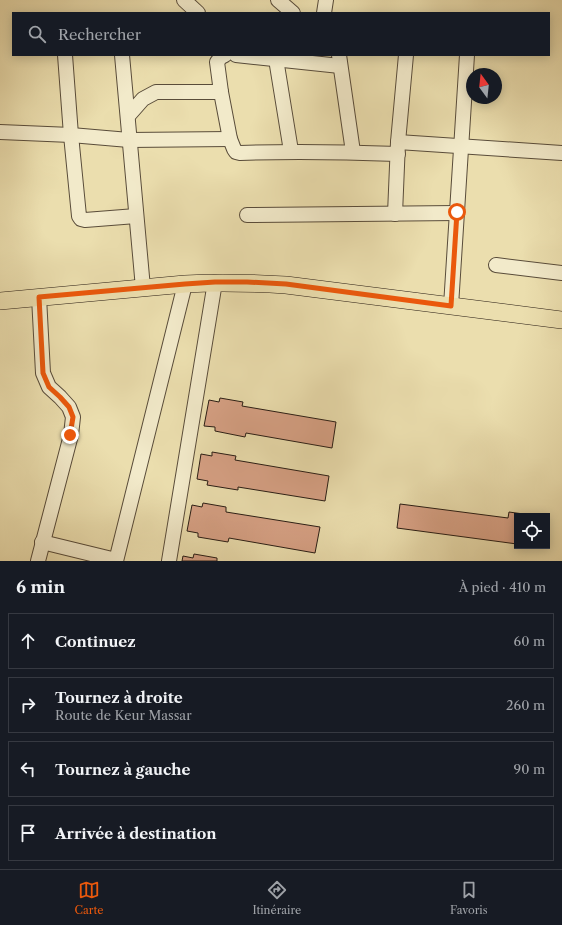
<!DOCTYPE html>
<html lang="fr">
<head>
<meta charset="utf-8">
<style>
  :root { --surface:#171b24; --page:#242831; --text:#f1f3f6; --muted:#9ea1a6; --line:#363941; --accent:#ea580c }
  body { margin:0; font-family:"Libre Caslon Text",serif; background:var(--page); color:var(--text) }
  .controls { position:absolute; right:12px; bottom:12px; display:grid; overflow:hidden; border-radius:0px; box-shadow:0 2px 10px #0003 }
  .controls button { width:36px; height:36px; display:grid; place-items:center; padding:0; border:0; border-bottom:1px solid var(--line); background:var(--surface); color:var(--text); font:20px sans-serif }
  .compass { position:absolute; left:466px; top:68px; width:36px; height:36px; border-radius:50%; background:var(--surface); box-shadow:0 2px 10px #0003; rotate:345deg }
  .stop { position:absolute; width:12px; height:12px; margin:-9px; border:3px solid #ea580c; border-radius:50%; background:#fff }
  .stop.end { background:#ea580c; border-color:#fff; box-shadow:0 1px 4px #0008 }
  .list { margin:0; padding:0; list-style:none }
  h2 { display:flex; justify-content:space-between; align-items:center; height:52px; margin:0; padding:0 16px; font-size:17px }
  h2 small { font-size:13px; font-weight:400; color:var(--muted) }
  .list li { display:grid; grid-template-columns:26px 1fr auto; gap:12px; align-items:center; box-sizing:border-box; height:56px; margin:0 8px 8px; padding:0 8px; border:1px solid var(--line); border-radius:0px }
  .list b { display:block; font-size:15px; white-space:nowrap }
  .list p { margin:0; font-size:13px; white-space:nowrap; color:var(--muted) }
  .list em { font-size:13px; font-style:normal; color:var(--muted) }
  .icon { flex:none; width:22px; height:22px; fill:none; stroke:currentColor; stroke-width:2; stroke-linecap:round; stroke-linejoin:round }
  .map { position:relative; flex:none; width:562px; height:561px; overflow:hidden }
  .search { position:absolute; background:var(--surface); box-shadow:0 2px 10px #0003; left:12px; right:12px; top:12px; height:44px; display:flex; align-items:center; gap:10px; box-sizing:border-box; padding:0 14px; border-radius:0px; color:var(--muted); font-size:15px }
  .sheet { height:308px; background:var(--surface) }
  nav { display:flex; justify-content:space-around; align-items:center; box-sizing:border-box; height:56px; border-top:1px solid var(--line); background:var(--surface); font-size:11px; color:var(--muted) }
  nav a { display:grid; justify-items:center; gap:2px }
  nav .on { color:var(--accent) }
  .map>svg:first-child { display:block }
  .building { fill:#d7a185; stroke:#281c14 }
  .lines { fill:none; stroke-linecap:round; stroke-linejoin:round }
  .minor-casing { stroke:#594c3a; stroke-width:16 }
  .major-casing { stroke:#281c14; stroke-width:18 }
  .minor { stroke:#f2eaca; stroke-width:14 }
  .major { stroke:#ebdeae; stroke-width:17 }
  .route { stroke:#ea580c; stroke-width:5 }
</style>
</head>
<body>
<div class="map">
<svg width="562" height="561" viewBox="0 0 562 561">
  <rect width="100%" height="100%" fill="#ebdeae"/>
  <filter id="stains"><feTurbulence type="fractalNoise" baseFrequency=".005" numOctaves="4"/><feColorMatrix values="0 0 0 0 .2 0 0 0 0 .09 0 0 0 0 .02 0 0 0 .5 -.17"/></filter>
  <radialGradient id="worn" r=".72"><stop offset=".6" stop-color="#630" stop-opacity="0"/><stop offset="1" stop-color="#630" stop-opacity=".3"/></radialGradient>
  <g class="building">
    <polygon points="220,398 243,402 242,406 336,422 332,448 246,433 245,437 215,431 215,427 204,426 209,400 219,402"/>
    <polygon points="212,452 236,456 235,460 329,476 325,501 238,487 238,490 207,485 208,481 197,479 201,454 212,456"/>
    <polygon points="203,503 226,507 226,512 320,527 315,553 229,538 228,542 198,537 198,533 187,531 192,505 202,507"/>
    <polygon points="400,504 508,518 509,512 538,516 517,516 517,544 397,528"/>
    <polygon points="194,554 217,558 217,561 182,561 183,556 193,558"/>
  </g>
  <g class="lines">
    <defs>
      <g id="minor">
        <polyline points="184,0 198,13"/>
        <polyline points="278,0 293,13"/>
        <polyline points="324,13 326,0"/>
        <polyline points="65,55 71,135 79,216 81,219 85,220 136,216"/>
        <polyline points="122,55 143,288"/>
        <path d="M225 55 221 57 217 62 221 92 230 139 234 149 236 152 240 153C293 151 345 152 398 154"/>
        <polyline points="236,55 340,66"/>
        <polyline points="339,55 353,152"/>
        <polyline points="276,59 291,151"/>
        <polyline points="128,116 143,99 156,92 221,92"/>
        <polyline points="0,132 71,135 129,140 230,139"/>
        <polyline points="398,142 562,153"/>
        <polyline points="395,214 398,142 406,55"/>
        <polyline points="247,215 457,213"/>
        <polyline points="496,265 562,273"/>
        <polyline points="451,306 467,55"/>
        <polyline points="42,542 116,560"/>
        <polyline points="38,561 71,435 73,417 69,407 60,397 49,387 43,373 39,297"/>
        <polyline points="116,561 185,284"/>
        <polyline points="169,561 215,282"/>
      </g>
      <path id="major" d="M0 301 185 284C219 282 252 283 286 285L562 320"/>
    </defs>
    <use href="#minor" class="minor-casing"/>
    <use href="#major" class="major-casing"/>
    <use href="#minor" class="minor"/>
    <use href="#major" class="major"/>
  </g>
  <g class="lines">
    <polyline class="route" points="70,435 73,417 69,407 60,397 49,387 43,373 39,297 185,284 215,282 247,282 286,284 451,306 457,212"/>
  </g>
  <rect width="100%" height="100%" filter="url(#stains)"/>
  <rect width="100%" height="100%" fill="url(#worn)"/>
</svg>
<div class="controls">
<button><svg class="icon" aria-label="locate" viewBox="0 0 24 24"><circle cx="12" cy="12" r="6"/><path d="M12 2v4M12 18v4M2 12h4M18 12h4"/></svg></button>
</div>
<svg class="compass" viewBox="-18 -18 36 36"><path d="M0-13l5 13h-10z" fill="#e53935"/><path d="M0 13l5-13h-10z" fill="#9ea1a6"/></svg>
<div class="stop" style="left:457px;top:212px"></div>
<div class="stop end" style="left:70px;top:435px"></div>
<div class="search"><svg class="icon" aria-label="search" viewBox="0 0 24 24"><circle cx="10" cy="10" r="6"/><path d="M15 15l6 6"/></svg>Rechercher</div>
</div>
<section class="sheet">
<h2>6 min<small>À pied · 410 m</small></h2>
<ul class="list">
<li><svg class="icon" aria-label="ahead" viewBox="0 0 24 24"><path d="M12 20V5M6 11l6-6 6 6"/></svg><div><b>Continuez</b></div><em>60 m</em></li>
<li><svg class="icon" aria-label="right" viewBox="0 0 24 24"><path d="M7 20v-9h11M14 6l5 5-5 5"/></svg><div><b>Tournez à droite</b><p>Route de Keur Massar</p></div><em>260 m</em></li>
<li><svg class="icon" aria-label="left" viewBox="0 0 24 24"><path d="M17 20v-9H6M10 6l-5 5 5 5"/></svg><div><b>Tournez à gauche</b></div><em>90 m</em></li>
<li><svg class="icon" aria-label="arrive" viewBox="0 0 24 24"><path d="M6 21V4h12l-3 4 3 4H6"/></svg><div><b>Arrivée à destination</b></div></li>
</ul>
</section>
<nav>
<a class="on"><svg class="icon" aria-label="map" viewBox="0 0 24 24"><path d="M3 6l6-2 6 2 6-2v14l-6 2-6-2-6 2zM9 4v14M15 6v14"/></svg>Carte</a>
<a><svg class="icon" aria-label="directions" viewBox="0 0 24 24"><path d="M12 3l9 9-9 9-9-9zM9 14v-3h6M13 9l2 2-2 2"/></svg>Itinéraire</a>
<a><svg class="icon" aria-label="saved" viewBox="0 0 24 24"><path d="M7 4h10v16l-5-4-5 4z"/></svg>Favoris</a>
</nav>
</body>
</html>
